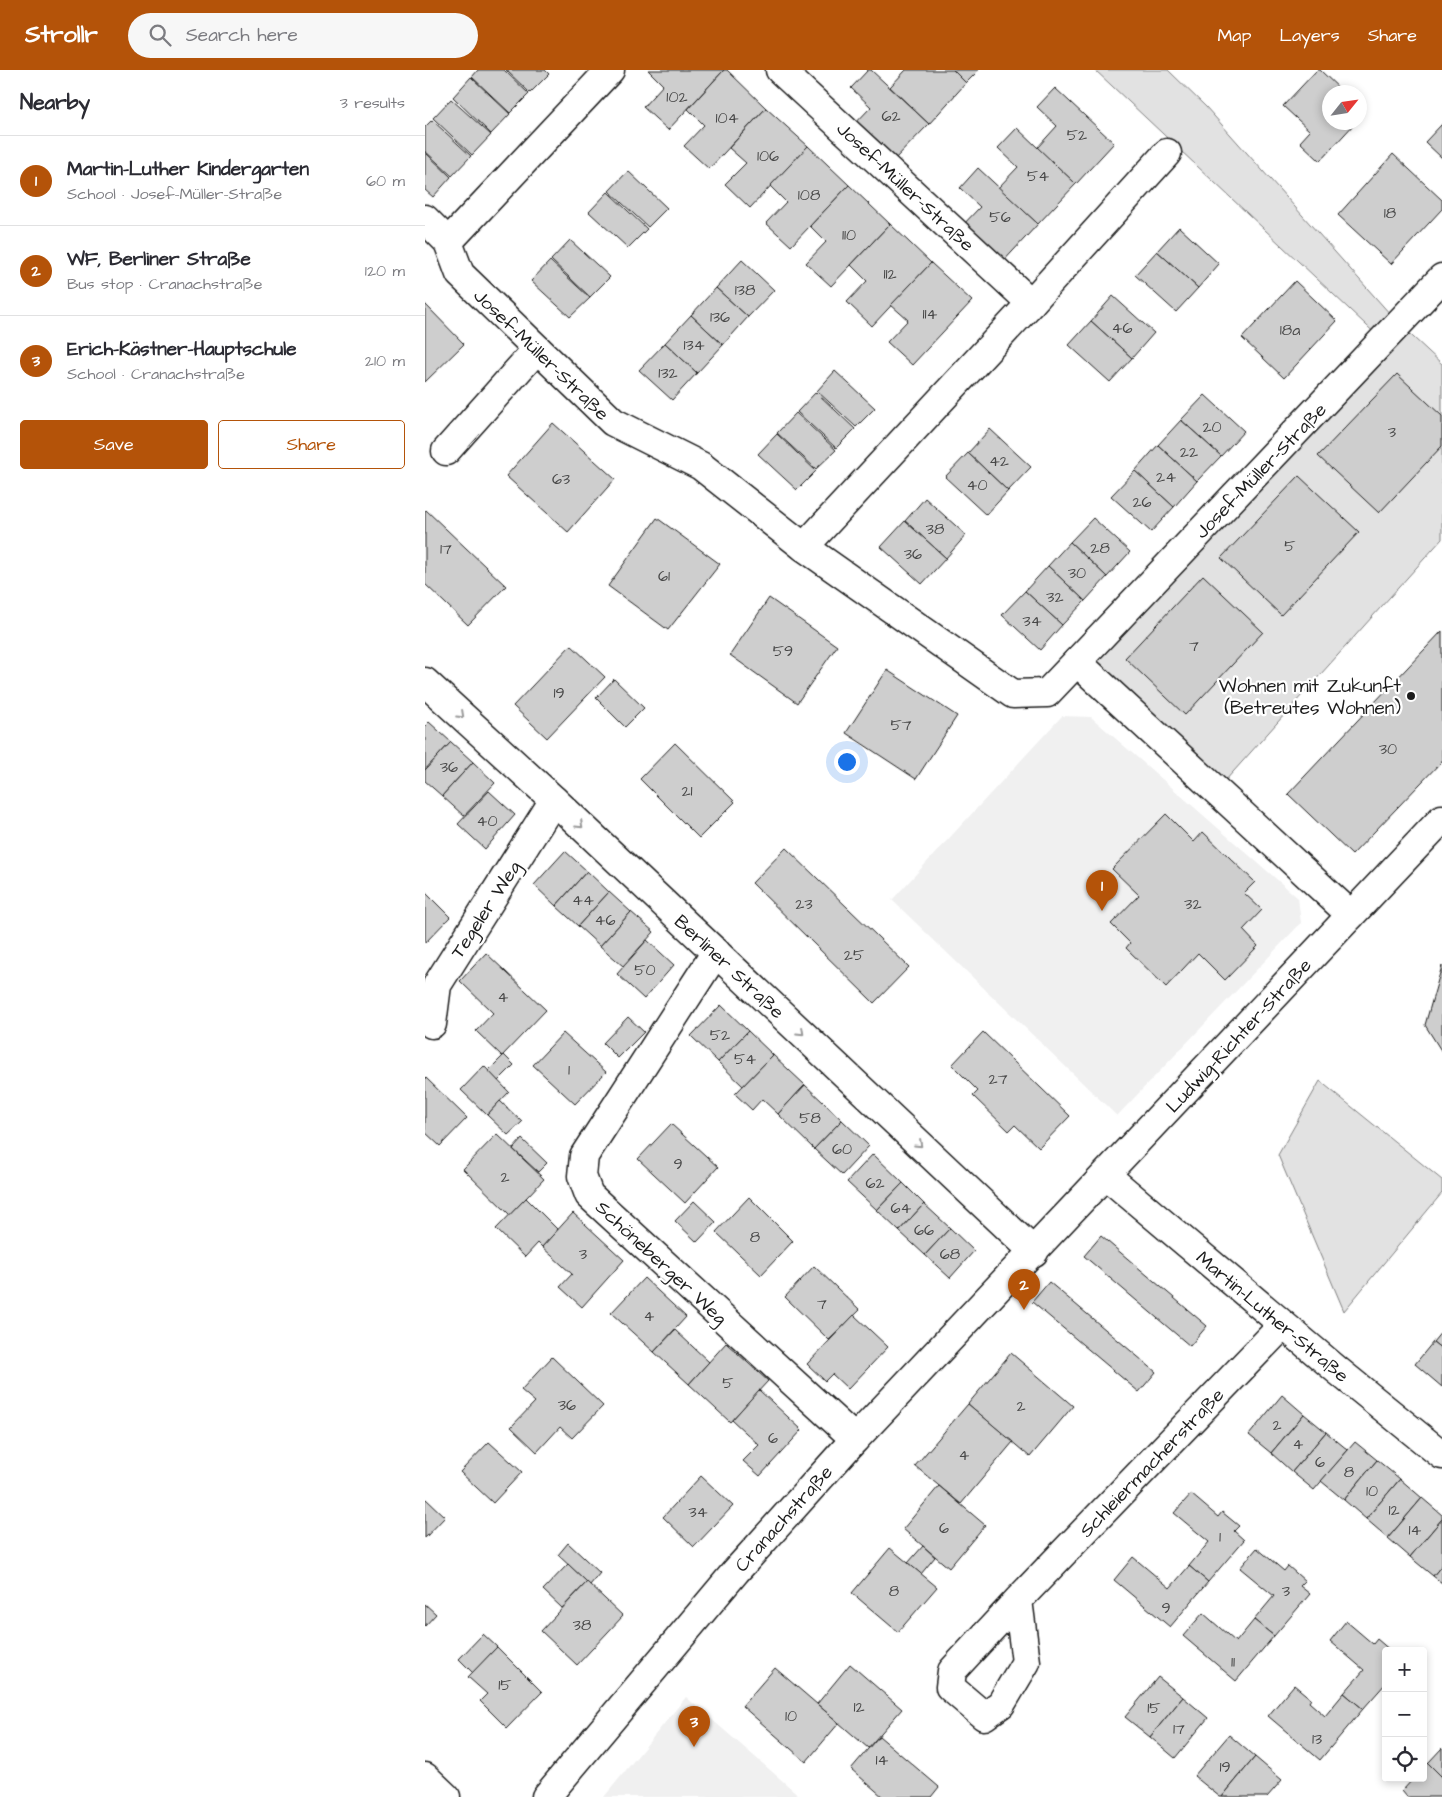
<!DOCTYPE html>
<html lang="en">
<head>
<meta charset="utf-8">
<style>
  :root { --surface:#fff; --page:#f7f7f7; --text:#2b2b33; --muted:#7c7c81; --line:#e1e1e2; --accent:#b45309 }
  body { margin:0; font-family:"Architects Daughter",sans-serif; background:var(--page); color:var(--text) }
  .controls { position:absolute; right:15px; bottom:15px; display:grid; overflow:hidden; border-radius:5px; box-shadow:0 2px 8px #0003 }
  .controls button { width:45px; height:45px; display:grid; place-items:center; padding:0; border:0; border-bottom:1px solid var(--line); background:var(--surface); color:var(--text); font:25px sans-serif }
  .compass { position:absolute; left:897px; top:15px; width:45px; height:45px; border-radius:50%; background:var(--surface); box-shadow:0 2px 8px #0003; rotate:60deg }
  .you { position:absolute; left:421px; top:691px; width:18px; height:18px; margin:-12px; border:4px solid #fff; border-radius:50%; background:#1a73e8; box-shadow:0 0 0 8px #1a73e833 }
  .badge { display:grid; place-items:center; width:32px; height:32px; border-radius:50%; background:var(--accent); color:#fff; font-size:16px; font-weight:700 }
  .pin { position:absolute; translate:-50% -41px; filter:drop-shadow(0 1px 2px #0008) }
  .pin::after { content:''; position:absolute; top:26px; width:18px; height:15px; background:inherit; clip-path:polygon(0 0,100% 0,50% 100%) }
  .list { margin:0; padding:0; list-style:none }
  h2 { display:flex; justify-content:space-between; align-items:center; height:65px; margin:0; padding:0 20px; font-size:21px }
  h2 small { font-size:16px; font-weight:400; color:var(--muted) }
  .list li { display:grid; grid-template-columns:32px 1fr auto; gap:15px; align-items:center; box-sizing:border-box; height:90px; padding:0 20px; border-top:1px solid var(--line) }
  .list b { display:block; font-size:19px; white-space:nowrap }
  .list p { margin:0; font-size:16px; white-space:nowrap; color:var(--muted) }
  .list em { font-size:16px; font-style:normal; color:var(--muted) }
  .actions { display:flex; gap:10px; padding:15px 20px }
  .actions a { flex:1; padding:11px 0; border:1px solid var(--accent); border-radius:5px; text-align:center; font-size:18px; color:var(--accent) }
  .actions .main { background:var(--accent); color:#fff }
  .icon { flex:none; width:28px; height:28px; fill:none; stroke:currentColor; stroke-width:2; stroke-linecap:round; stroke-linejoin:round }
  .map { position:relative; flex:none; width:1017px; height:1727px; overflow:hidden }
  header { display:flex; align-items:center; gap:30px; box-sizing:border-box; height:70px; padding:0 25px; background:var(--accent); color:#fff }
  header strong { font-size:24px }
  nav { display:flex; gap:28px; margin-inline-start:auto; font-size:18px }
  .search { width:350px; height:45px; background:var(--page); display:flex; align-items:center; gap:12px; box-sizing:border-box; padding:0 18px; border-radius:28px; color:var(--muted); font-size:19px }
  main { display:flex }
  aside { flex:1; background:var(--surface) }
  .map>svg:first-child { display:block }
  .built { fill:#f0f0f0 }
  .green { fill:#e2e2e2; stroke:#7f7f7f }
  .building { fill:#cecece; stroke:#1c1c1c }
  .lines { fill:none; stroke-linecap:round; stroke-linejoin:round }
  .minor-casing { stroke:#1c1c1c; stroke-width:31 }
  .minor { stroke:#fff; stroke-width:28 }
  .oneway { stroke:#999 }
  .poi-dot { fill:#1c1c1c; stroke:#fff; stroke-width:2 }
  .labels { text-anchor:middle; stroke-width:4.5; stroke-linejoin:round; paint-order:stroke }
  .number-label { font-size:16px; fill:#484848 }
  .street-label { font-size:19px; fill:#1c1c1c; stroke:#fff }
  .poi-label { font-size:19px; fill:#1c1c1c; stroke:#fff; text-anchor:end }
</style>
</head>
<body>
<header>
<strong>Strollr</strong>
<div class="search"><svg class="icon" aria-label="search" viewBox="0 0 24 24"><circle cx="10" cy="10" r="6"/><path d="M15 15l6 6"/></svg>Search here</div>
<nav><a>Map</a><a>Layers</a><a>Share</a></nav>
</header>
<main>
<aside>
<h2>Nearby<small>3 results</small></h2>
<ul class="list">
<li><span class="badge">1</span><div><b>Martin-Luther Kindergarten</b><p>School · Josef-Müller-Straße</p></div><em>60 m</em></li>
<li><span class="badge">2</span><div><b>WF, Berliner Straße</b><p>Bus stop · Cranachstraße</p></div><em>120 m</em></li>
<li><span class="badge">3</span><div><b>Erich-Kästner-Hauptschule</b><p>School · Cranachstraße</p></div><em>210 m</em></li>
</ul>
<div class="actions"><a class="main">Save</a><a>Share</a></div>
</aside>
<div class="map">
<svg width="1017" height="1727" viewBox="0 0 1017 1727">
  <rect width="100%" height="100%" fill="#fff"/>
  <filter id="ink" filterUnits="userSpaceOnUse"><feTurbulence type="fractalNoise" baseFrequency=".02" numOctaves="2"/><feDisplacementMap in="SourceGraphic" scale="10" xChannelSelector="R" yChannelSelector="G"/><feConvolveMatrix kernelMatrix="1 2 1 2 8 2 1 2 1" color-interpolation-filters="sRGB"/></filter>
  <g filter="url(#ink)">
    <g class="built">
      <polygon points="637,646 666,647 873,828 876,853 692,1046 467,830"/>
      <polygon points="261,1627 376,1727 179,1727"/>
    </g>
    <g class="green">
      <polygon points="670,0 743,0 781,37 974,254 1017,294 1017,469 791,721 652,592 958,271"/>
      <polygon points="895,1011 1017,1110 1017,1123 919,1241 853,1085"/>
    </g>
    <g class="building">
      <polygon points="53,0 79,0 104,24 85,43 47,7"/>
      <polygon points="81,0 120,0 124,4 105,23"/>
      <polygon points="223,0 299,0 243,60 218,37 238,15"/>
      <polygon points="299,0 302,0 341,38 284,99 259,76 279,55 263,39"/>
      <polygon points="443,0 446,0 504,54 465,94 426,58 446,37 426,18"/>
      <polygon points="481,0 528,0 541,13 504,54 465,17"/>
      <polygon points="528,0 554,0 541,13"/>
      <polygon points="892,0 895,0 918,22 904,22 904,52 931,52 895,91 875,72 885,61 858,36"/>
      <polygon points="46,7 85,44 66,64 28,27"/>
      <polygon points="630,18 689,73 651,114 612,78 632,56 612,37"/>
      <polygon points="26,29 66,65 47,85 8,48"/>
      <polygon points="341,38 383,76 325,138 300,114 321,93 304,78"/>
      <polygon points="7,50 46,86 27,106 0,81 0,57"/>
      <polygon points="1017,54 1017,88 1000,72"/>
      <polygon points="592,58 651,114 613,154 573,118 593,97 573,78"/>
      <polygon points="383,76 424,115 366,176 341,153 361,132 345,116"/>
      <polygon points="0,82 26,107 8,127 0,120"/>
      <polygon points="968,84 1017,130 1017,139 966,194 913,145"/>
      <polygon points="553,98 613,154 575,195 535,158 555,137 535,118"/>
      <polygon points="203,101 242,138 223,157 184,121"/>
      <polygon points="424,115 465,154 406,216 381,193 401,172 385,156"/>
      <polygon points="183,122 222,159 203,178 164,142"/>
      <polygon points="465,154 506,193 447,256 422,232 442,211 426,195"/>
      <polygon points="754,157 794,194 773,218 732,181"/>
      <polygon points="145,170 185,207 165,227 126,190"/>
      <polygon points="732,181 773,218 751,242 710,205"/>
      <polygon points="317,190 349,220 323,247 291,218"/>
      <polygon points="125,191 165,228 145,247 106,211"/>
      <polygon points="506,193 547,231 487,295 462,272 483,250 466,235"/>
      <polygon points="870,211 912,251 859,308 817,268"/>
      <polygon points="291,218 323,247 298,275 266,245"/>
      <polygon points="688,226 729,263 707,288 666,251"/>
      <polygon points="0,234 39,274 0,312"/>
      <polygon points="266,245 298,275 272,303 240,273"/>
      <polygon points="666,251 707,288 685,312 644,275"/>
      <polygon points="240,273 272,303 247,330 214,300"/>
      <polygon points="410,301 450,338 431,357 392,321"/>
      <polygon points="972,304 1017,346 1017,376 954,443 893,386"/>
      <polygon points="391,322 430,359 411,378 372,342"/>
      <polygon points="780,325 819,361 796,386 756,350"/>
      <polygon points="371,343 411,380 391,399 352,363"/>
      <polygon points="756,350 796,386 772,411 733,375"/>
      <polygon points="128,353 190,409 143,462 81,406"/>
      <polygon points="565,359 606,397 583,421 543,383"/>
      <polygon points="352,364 391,401 372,420 333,384"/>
      <polygon points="733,375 772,411 749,437 710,401"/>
      <polygon points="543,383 583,421 561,445 520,407"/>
      <polygon points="710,401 749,437 726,462 686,426"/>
      <polygon points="874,406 934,462 856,545 796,488"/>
      <polygon points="500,428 541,465 521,488 480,451"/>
      <polygon points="1,440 81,516 43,555 0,514 0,441"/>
      <polygon points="232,448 295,494 243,560 183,516"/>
      <polygon points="668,448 705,482 682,507 645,472"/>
      <polygon points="480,451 521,488 497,514 456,477"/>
      <polygon points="645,472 682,507 660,531 623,496"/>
      <polygon points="623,496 660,531 637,555 600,521"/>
      <polygon points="778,505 838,562 760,645 700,588"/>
      <polygon points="600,521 637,555 615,580 577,545"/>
      <polygon points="344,528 412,576 372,633 305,585"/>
      <polygon points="1017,561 1017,691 927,785 863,724"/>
      <polygon points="146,575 180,607 122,668 88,636"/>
      <polygon points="462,600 532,646 491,709 421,663"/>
      <polygon points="189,609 219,638 200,657 171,628"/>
      <polygon points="4,652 26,672 0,700 0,656"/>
      <polygon points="26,672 48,692 17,726 0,711 0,700"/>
      <polygon points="250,673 310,732 274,768 215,709"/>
      <polygon points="48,692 70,713 39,746 17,726"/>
      <polygon points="64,721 90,745 60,779 33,754"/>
      <polygon points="741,744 769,772 778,762 830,812 819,823 837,840 818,860 833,876 800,910 773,883 741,917 701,878 705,873 686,854 714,825 687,799"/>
      <polygon points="361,778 484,897 449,933 327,813"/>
      <polygon points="140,781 162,801 131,836 109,815"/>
      <polygon points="162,801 184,822 153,856 131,836"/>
      <polygon points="0,822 25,847 0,873"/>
      <polygon points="184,822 206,842 175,876 153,856"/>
      <polygon points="206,842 229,862 198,896 175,876"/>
      <polygon points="222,870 249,895 219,929 192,904"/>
      <polygon points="61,883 121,940 77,986 51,961 68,943 35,911"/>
      <polygon points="1017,896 1017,982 1000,955"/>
      <polygon points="296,935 323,961 293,992 266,966"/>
      <polygon points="203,947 219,962 193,988 178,973"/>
      <polygon points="323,961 348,985 318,1016 293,992"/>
      <polygon points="558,962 645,1046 614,1078 590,1055 584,1061 548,1026 553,1021 527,995"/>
      <polygon points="138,963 181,1002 150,1034 108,995"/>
      <polygon points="79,985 89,995 73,1011 63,1001"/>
      <polygon points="348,985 380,1015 353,1044 337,1029 327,1040 310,1024"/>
      <polygon points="59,996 84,1022 62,1045 36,1020"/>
      <polygon points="0,1007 42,1048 15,1076 0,1062"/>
      <polygon points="380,1015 417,1050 389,1079 353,1044"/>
      <polygon points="75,1031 97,1052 83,1065 62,1045"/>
      <polygon points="417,1050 444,1076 417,1105 389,1079"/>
      <polygon points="246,1054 293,1097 260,1133 213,1089"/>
      <polygon points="72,1064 119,1109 85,1145 38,1099"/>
      <polygon points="97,1069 122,1093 113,1102 88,1079"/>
      <polygon points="448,1084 478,1113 452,1140 422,1112"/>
      <polygon points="478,1113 499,1134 474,1161 452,1140"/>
      <polygon points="324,1127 368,1171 336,1205 291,1162"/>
      <polygon points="101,1128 133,1160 117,1177 113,1173 100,1187 71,1159"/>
      <polygon points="269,1131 291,1152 272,1172 250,1151"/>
      <polygon points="499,1134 525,1158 500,1185 474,1161"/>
      <polygon points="148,1143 199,1190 157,1237 135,1217 147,1204 117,1177"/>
      <polygon points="525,1158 549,1181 525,1208 500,1185"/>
      <polygon points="676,1166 782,1256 765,1276 659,1186"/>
      <polygon points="389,1196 435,1240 404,1270 360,1227"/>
      <polygon points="219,1208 261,1247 229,1282 186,1243"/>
      <polygon points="624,1212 731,1302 714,1322 607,1232"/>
      <polygon points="429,1245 463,1277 423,1319 407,1304 400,1311 382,1294"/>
      <polygon points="250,1260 284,1292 264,1314 229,1282"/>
      <polygon points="1017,1261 1017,1279 1008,1272"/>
      <polygon points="1008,1272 1017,1279 1017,1317 990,1294"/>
      <polygon points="301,1273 343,1311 305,1352 264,1314"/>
      <polygon points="586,1283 648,1336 605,1387 543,1334"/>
      <polygon points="127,1287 178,1336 147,1368 135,1357 112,1382 86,1357 110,1332 96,1320"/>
      <polygon points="334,1320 377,1360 335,1406 318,1391 334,1375 307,1350"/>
      <polygon points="857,1325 879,1344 846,1383 824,1365"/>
      <polygon points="543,1334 588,1372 536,1434 490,1396"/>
      <polygon points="879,1344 901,1362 867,1402 846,1383"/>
      <polygon points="901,1362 923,1380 889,1420 867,1402"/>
      <polygon points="64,1372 97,1402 68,1433 35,1402"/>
      <polygon points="930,1372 952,1390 919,1430 896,1411"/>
      <polygon points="952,1390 975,1409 941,1449 919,1430"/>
      <polygon points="276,1406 308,1436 269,1477 238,1447"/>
      <polygon points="975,1409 997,1428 963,1468 941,1449"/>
      <polygon points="514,1416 560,1455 524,1498 478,1459"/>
      <polygon points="766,1424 793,1447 797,1442 814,1456 809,1461 819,1470 783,1512 764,1496 784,1472 749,1443"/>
      <polygon points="0,1428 20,1447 0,1468"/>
      <polygon points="997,1428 1017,1445 1017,1449 985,1487 963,1468"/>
      <polygon points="1017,1449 1017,1495 1008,1506 985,1487"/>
      <polygon points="143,1473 175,1503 165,1515 133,1485"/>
      <polygon points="498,1476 510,1487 496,1504 483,1493"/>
      <polygon points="465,1478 512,1517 473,1562 427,1523"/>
      <polygon points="832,1478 859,1501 863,1496 880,1511 875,1516 885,1524 849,1566 829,1550 849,1526 815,1498"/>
      <polygon points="708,1487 745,1518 764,1496 783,1512 745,1557 689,1510"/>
      <polygon points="143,1494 162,1512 137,1538 118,1520"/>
      <polygon points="1017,1495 1017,1513 1008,1506"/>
      <polygon points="162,1512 198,1546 152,1595 116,1561"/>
      <polygon points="0,1534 11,1544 0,1556"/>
      <polygon points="778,1543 811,1572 829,1550 849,1566 811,1611 758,1566"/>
      <polygon points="921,1551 948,1574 952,1569 966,1581 961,1581 961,1613 938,1639 919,1623 939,1600 905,1571"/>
      <polygon points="58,1564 72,1577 48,1603 34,1589"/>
      <polygon points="72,1577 117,1622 82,1658 55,1631 62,1624 43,1607"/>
      <polygon points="425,1594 477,1639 443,1678 392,1634"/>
      <polygon points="350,1598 414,1653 381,1692 317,1636"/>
      <polygon points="733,1607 758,1627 725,1667 700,1647"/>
      <polygon points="869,1615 886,1629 884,1632 900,1646 919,1623 938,1639 895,1690 843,1646"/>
      <polygon points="758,1627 783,1648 750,1688 725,1667"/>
      <polygon points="804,1665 830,1687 797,1727 795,1727 769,1706"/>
      <polygon points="454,1666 514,1717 506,1727 458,1727 426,1699"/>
      <polygon points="1017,1678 1017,1707 1003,1693"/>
      <polygon points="830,1687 857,1710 842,1727 797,1727"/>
      <polygon points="1003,1693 1017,1707 1017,1727 982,1727 977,1721 989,1708 998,1708 998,1698"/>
    </g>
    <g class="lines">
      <defs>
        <g id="minor">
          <polyline points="355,0 606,233"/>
          <polyline points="0,149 23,172 35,204 188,352 276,396 379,477 588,624 622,623 1017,208"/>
          <polyline points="23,172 185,0"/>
          <polyline points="21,381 112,279"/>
          <polyline points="379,477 606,233 742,83"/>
          <polyline points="652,592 926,845"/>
          <polyline points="0,612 129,730 609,1182"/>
          <polyline points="291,882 159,1086 157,1106 164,1125 430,1369"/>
          <polyline points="7,954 12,915 129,730"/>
          <polyline points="682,1106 912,1300 1017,1385"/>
          <polyline points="593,1530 601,1592 576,1634 559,1646 525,1617 527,1601 593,1530 858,1255"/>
          <polyline points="0,1707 21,1727"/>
          <polyline points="121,1727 311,1501 430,1369 1017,749"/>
        </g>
      </defs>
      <use href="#minor" class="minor-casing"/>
      <use href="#minor" class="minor"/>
    </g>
    <defs><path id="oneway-chevron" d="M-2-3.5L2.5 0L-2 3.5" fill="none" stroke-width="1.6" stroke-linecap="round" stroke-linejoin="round" transform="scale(1.25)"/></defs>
    <g class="oneway">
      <use href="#oneway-chevron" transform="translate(36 645) rotate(43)"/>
      <use href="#oneway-chevron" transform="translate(155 755) rotate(43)"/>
      <use href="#oneway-chevron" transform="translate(376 962) rotate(43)"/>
      <use href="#oneway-chevron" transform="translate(494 1074) rotate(43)"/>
    </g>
  </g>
  <circle class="poi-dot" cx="986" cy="626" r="5"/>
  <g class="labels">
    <g class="number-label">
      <text x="252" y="32">102</text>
      <text x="466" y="51">62</text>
      <text x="302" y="53">104</text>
      <text x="652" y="70">52</text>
      <text x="343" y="91">106</text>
      <text x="613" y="111">54</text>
      <text x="384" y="130">108</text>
      <text x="965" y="148">18</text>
      <text x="575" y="152">56</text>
      <text x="424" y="170">110</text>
      <text x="465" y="209">112</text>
      <text x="320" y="225">138</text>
      <text x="505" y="249">114</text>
      <text x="295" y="252">136</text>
      <text x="697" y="263">46</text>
      <text x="865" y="265">18a</text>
      <text x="269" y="280">134</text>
      <text x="243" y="308">132</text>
      <text x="787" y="362">20</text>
      <text x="967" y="367">3</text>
      <text x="764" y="387">22</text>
      <text x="574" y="396">42</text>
      <text x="741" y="412">24</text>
      <text x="136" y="414">63</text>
      <text x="552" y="420">40</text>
      <text x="717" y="437">26</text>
      <text x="510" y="464">38</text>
      <text x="865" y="481">5</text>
      <text x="675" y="483">28</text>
      <text x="21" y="484">17</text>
      <text x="488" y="489">36</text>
      <text x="652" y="508">30</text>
      <text x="239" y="511">61</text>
      <text x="630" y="532">32</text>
      <text x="607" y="556">34</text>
      <text x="769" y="581">7</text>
      <text x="358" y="586">59</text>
      <text x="134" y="628">19</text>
      <text x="476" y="660">57</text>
      <text x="963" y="684">30</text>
      <text x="24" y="702">36</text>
      <text x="262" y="726">21</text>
      <text x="62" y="756">40</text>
      <text x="158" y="835">44</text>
      <text x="379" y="839">23</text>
      <text x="768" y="839">32</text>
      <text x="180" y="855">46</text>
      <text x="429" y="890">25</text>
      <text x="220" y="905">50</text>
      <text x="78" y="932">4</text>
      <text x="295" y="970">52</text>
      <text x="320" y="994">54</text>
      <text x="144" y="1005">1</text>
      <text x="573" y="1014">27</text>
      <text x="385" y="1053">58</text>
      <text x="417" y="1084">60</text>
      <text x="253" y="1099">9</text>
      <text x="80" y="1112">2</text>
      <text x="450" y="1118">62</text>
      <text x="476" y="1143">64</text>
      <text x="499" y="1165">66</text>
      <text x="330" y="1172">8</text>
      <text x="158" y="1189">3</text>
      <text x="525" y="1189">68</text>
      <text x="397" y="1239">7</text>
      <text x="224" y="1251">4</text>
      <text x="303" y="1318">5</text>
      <text x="142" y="1340">36</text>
      <text x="596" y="1341">2</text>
      <text x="852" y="1360">2</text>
      <text x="348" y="1373">6</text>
      <text x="873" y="1379">4</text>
      <text x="539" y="1390">4</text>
      <text x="895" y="1397">6</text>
      <text x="924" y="1407">8</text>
      <text x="947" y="1426">10</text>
      <text x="969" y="1445">12</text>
      <text x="273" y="1447">34</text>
      <text x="519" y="1463">6</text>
      <text x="990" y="1465">14</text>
      <text x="795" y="1472">1</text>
      <text x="469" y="1526">8</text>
      <text x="861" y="1526">3</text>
      <text x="741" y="1543">9</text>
      <text x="157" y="1560">38</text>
      <text x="808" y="1597">11</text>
      <text x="80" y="1620">15</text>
      <text x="434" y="1642">12</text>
      <text x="729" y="1643">15</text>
      <text x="366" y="1651">10</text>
      <text x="754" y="1664">17</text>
      <text x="892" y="1674">13</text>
      <text x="457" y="1695">14</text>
      <text x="800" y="1702">19</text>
    </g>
    <g class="street-label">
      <text transform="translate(481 116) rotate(43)" y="7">Josef-Müller-Straße</text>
      <text transform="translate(117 284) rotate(44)" y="7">Josef-Müller-Straße</text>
      <text transform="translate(835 400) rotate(-46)" y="7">Josef-Müller-Straße</text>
      <text transform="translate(60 839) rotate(-57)" y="7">Tegeler Weg</text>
      <text transform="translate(305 896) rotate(43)" y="7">Berliner Straße</text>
      <text transform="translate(813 965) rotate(-47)" y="7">Ludwig-Richter-Straße</text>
      <text transform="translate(237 1192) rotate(43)" y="7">Schöneberger Weg</text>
      <text transform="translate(848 1246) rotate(40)" y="7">Martin-Luther-Straße</text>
      <text transform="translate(726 1392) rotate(-46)" y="7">Schleiermacherstraße</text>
      <text transform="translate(358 1448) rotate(-48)" y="7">Cranachstraße</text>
    </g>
    <g class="poi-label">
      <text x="976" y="622">Wohnen mit Zukunft<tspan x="976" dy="22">(Betreutes Wohnen)</tspan></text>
    </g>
  </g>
</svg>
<div class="controls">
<button>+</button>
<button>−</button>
<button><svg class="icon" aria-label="locate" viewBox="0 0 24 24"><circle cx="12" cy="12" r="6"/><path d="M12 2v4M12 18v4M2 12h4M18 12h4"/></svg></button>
</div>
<svg class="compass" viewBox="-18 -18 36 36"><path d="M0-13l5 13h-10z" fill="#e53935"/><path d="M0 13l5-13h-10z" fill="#7c7c81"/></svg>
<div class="you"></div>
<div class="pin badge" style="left:677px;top:841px">1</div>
<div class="pin badge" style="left:599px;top:1240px">2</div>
<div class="pin badge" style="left:269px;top:1677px">3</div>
</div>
</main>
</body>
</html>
